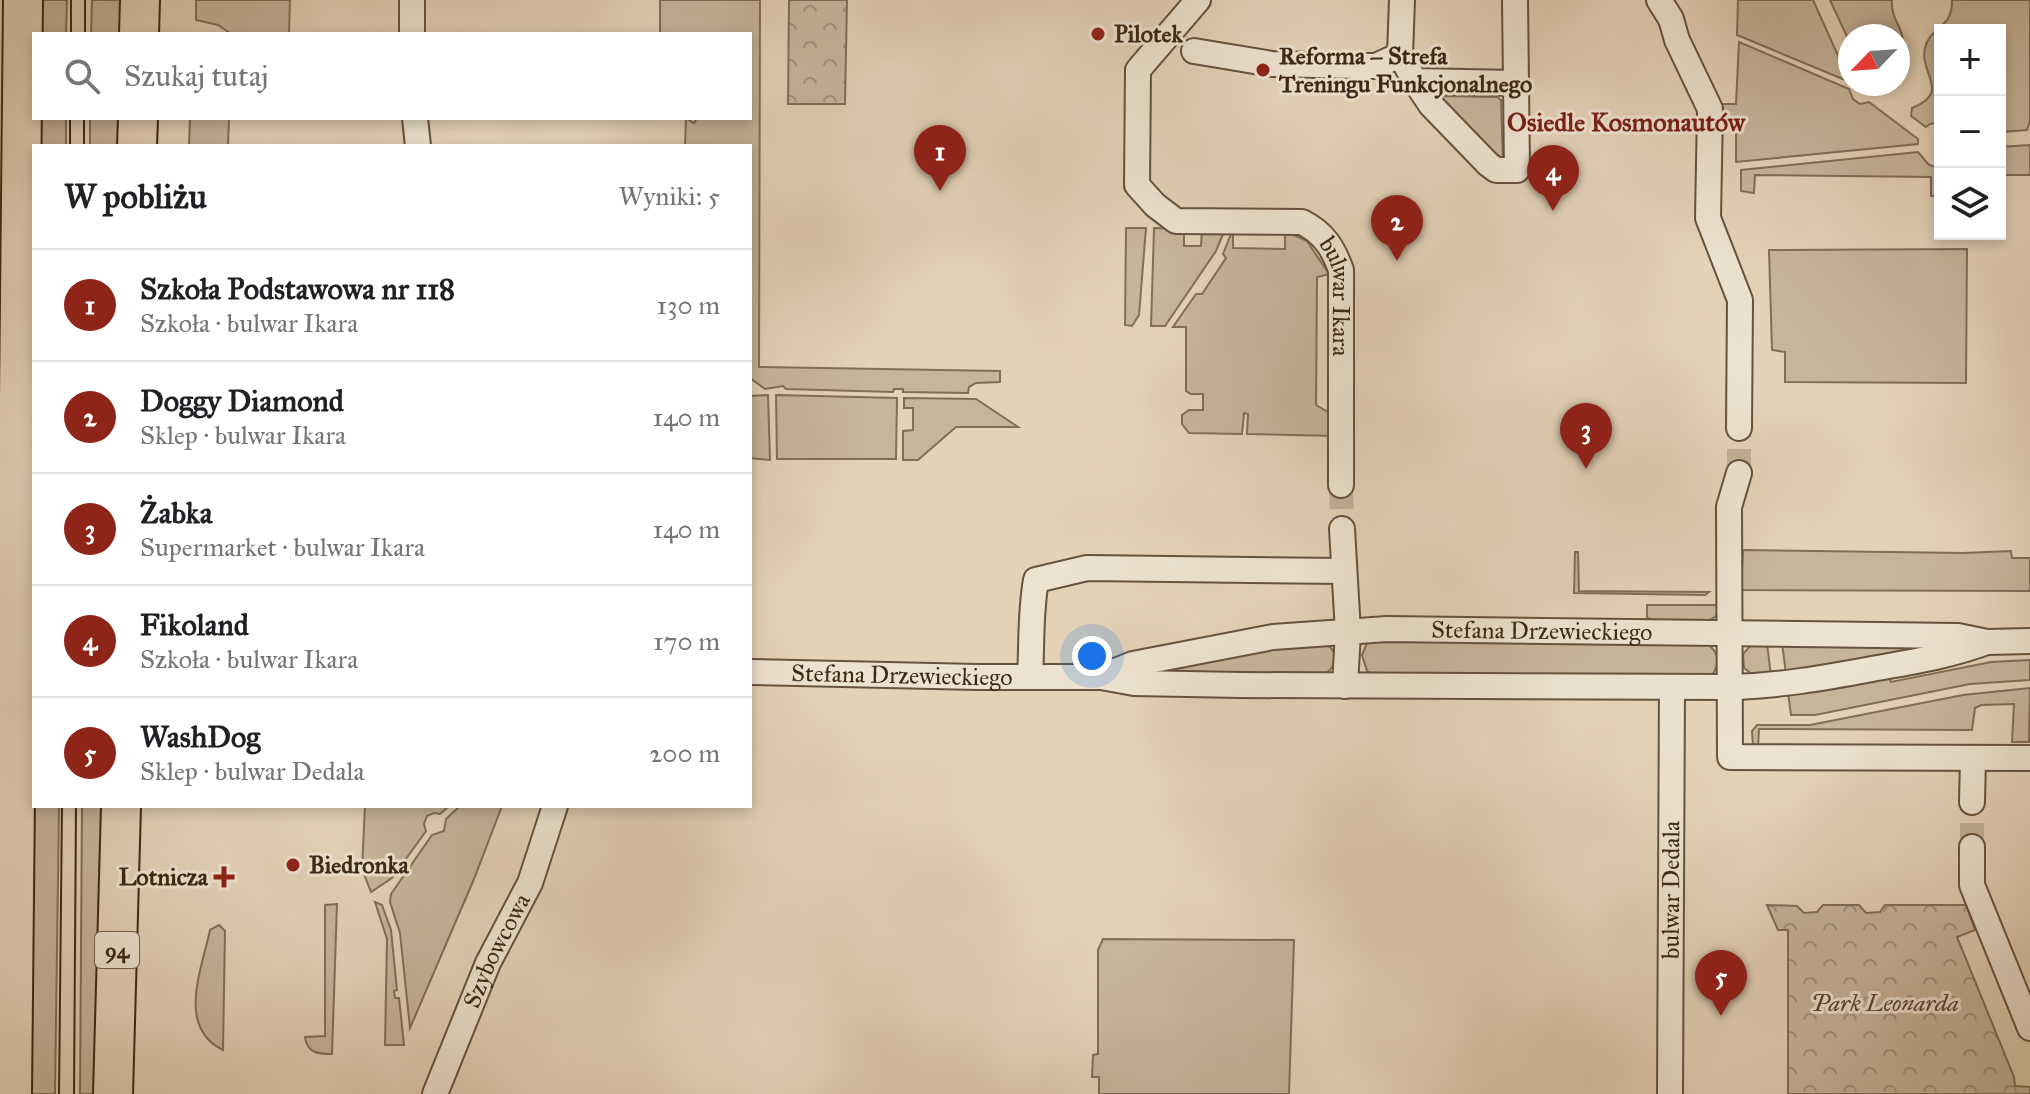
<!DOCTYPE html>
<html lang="pl">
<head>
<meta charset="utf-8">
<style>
  :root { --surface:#fff; --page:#f2f2f2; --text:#202124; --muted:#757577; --line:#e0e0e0; --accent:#8f2418 }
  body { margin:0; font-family:"IM FELL Great Primer",serif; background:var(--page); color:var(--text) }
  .controls { position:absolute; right:24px; top:24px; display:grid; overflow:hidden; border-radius:0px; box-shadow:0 4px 12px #0003 }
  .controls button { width:72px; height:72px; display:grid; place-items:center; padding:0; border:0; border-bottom:2px solid var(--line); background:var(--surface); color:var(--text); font:40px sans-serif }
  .compass { position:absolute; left:1838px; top:24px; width:72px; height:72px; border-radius:50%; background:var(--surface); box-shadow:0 4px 12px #0003; rotate:245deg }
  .you { position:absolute; left:1092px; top:656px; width:28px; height:28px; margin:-20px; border:6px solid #fff; border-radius:50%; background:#1a73e8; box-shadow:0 0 0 12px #1a73e833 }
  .badge { display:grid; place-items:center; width:52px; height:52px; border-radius:50%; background:var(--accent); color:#fff; font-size:26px; font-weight:700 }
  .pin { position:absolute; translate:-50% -66px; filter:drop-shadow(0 2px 4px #0008) }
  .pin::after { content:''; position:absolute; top:42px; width:28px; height:24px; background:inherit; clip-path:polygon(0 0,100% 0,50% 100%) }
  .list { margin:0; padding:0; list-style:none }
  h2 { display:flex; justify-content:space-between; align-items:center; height:104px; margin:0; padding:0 32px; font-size:34px }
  h2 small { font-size:26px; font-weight:400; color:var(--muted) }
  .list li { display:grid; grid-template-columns:52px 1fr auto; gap:24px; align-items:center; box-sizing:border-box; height:112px; padding:0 32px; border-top:2px solid var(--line) }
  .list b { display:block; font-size:30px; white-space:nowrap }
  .list p { margin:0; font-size:26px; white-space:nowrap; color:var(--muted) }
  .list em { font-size:26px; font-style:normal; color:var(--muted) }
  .icon { flex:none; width:44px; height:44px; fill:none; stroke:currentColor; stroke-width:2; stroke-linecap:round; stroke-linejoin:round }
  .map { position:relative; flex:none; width:2030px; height:1094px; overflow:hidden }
  .search { position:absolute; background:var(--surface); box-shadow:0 4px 12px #0003; left:32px; top:32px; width:720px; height:88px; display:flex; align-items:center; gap:20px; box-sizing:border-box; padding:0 28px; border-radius:0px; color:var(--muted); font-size:30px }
  .panel { position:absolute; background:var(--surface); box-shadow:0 4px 12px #0003; left:32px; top:144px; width:720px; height:664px; border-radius:0px }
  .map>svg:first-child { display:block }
  .green { fill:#c7b59b; stroke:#826e58; stroke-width:2 }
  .forest { fill:url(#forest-crowns); stroke:#826e58; stroke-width:2 }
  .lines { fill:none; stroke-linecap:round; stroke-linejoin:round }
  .minor-tunnel { stroke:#c2b097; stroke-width:24; stroke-dasharray:24 12; stroke-linecap:butt }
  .minor-casing { stroke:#66523e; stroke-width:28 }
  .primary-casing { stroke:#3c2815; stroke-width:42 }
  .minor { stroke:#ede2d0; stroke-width:24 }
  .primary { stroke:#e4d2b7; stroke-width:38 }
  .tram { stroke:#3c2815; stroke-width:2 }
  .poi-dot { fill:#8f2418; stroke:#ede2d0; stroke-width:3 }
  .labels { text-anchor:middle; stroke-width:6; stroke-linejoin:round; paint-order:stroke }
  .shield { fill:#ede2d0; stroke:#71604d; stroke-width:2 }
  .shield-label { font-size:22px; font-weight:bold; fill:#3c2815 }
  .poi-label { font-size:24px; font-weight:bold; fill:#3c2815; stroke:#ede2d0; text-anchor:start }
  .street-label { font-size:24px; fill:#3c2815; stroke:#ede2d0 }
  .park-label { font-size:24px; font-style:italic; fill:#584430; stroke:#ede2d0 }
  .neighbourhood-label { font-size:26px; font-weight:bold; fill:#7a1f14; stroke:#ede2d0 }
</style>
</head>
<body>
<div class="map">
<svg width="2030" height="1094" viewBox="0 0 2030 1094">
  <defs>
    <pattern id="forest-crowns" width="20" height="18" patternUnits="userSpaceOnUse" patternTransform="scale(2)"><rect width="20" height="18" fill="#c7b59b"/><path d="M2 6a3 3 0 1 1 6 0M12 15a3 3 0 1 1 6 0" fill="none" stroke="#a3937d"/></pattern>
  </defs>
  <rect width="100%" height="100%" fill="#e4d2b7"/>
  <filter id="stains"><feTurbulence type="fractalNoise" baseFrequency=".0025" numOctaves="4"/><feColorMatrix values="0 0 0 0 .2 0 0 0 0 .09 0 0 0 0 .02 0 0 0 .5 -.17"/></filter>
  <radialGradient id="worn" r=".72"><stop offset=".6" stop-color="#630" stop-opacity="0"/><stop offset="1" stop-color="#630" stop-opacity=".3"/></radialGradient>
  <g class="green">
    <polygon points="39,0 67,0 66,34 38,34"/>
    <polygon points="92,0 124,0 124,34 91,34"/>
    <polygon points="196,0 290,0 289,34 231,34 218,25 196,20"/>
    <polygon points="660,0 760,0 759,367 1000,371 1000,382 976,383 969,387 968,393 903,392 903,389 894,389 893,392 786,389 783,386 765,389 750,378 750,146 685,146 686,118 694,123 697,118 750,118 750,34 660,34"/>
    <polygon points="1738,0 1813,0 1850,82 1737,35"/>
    <path d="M1830 0H1892C1890 25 1912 30 1898 57V36H1850V43Z"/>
    <path d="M1952 0H2030V121L2027 130 2000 132V30H1940V122L1930 124 1926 127 1911 116 1912 108C1952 92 1919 74 1925 48 1930 26 1953 29 1952 0Z"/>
    <polygon points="1739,42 1849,89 1853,99 1860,104 1869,102 1918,139 1918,144 1736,162 1736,118 1717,118 1717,104 1736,104"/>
    <polygon points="1440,96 1497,97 1501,100 1503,162 1438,98"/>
    <rect x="37" y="118" width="29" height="28"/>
    <rect x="90" y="118" width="31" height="28"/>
    <polygon points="190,118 229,118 228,146 189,146"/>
    <polygon points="2030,145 2030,175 2000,175 2000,147"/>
    <polygon points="1918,152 1929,165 1940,168 1940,196 1931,196 1931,177 1755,175 1754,193 1741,191 1741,170"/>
    <polygon points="1126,228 1146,228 1139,315 1132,326 1125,325"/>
    <polygon points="1154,228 1184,229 1184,246 1201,246 1202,229 1225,229 1216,251 1165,326 1151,326"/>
    <polygon points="1233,229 1233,248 1285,249 1285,231 1307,241 1329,274 1317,277 1316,405 1335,416 1336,436 1247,434 1248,414 1244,413 1242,434 1189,433 1182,424 1182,415 1189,410 1203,410 1203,394 1191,394 1186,391 1186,327 1173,327 1196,294 1202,294 1226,258 1223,254"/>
    <polygon points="1967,249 1966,383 1785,382 1785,352 1772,350 1769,250"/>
    <polygon points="768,395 770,460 750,458 750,396"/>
    <polygon points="776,395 897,398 896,459 777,459"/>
    <polygon points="904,398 976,399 1018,427 956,427 918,460 903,460 903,431 913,430 913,408 904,408"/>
    <polygon points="1743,550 1963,553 2011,551 2012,558 2030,558 2030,591 1741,590"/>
    <polygon points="1575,552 1578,552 1579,591 1709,592 1705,595 1574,593"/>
    <polygon points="34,573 34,806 59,806 55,1094 27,1094"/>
    <path d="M1647 605H1718V614C1702 631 1667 623 1647 618Z"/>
    <path d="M1375 640 1706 643C1719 652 1721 663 1712 675L1374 676 1367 671 1362 655 1367 643Z"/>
    <path d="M1320 641C1338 649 1341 662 1325 674L1162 672 1163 667Z"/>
    <polygon points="1767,643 1771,676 1756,677 1744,668 1743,654 1751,645"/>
    <polygon points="1782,643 1913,645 1915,649 1914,651 1786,674"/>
    <polygon points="2030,660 2030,680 1970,684 1815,715 1791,715 1788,693 1888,677 1891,682 1991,662"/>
    <polygon points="2030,688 2029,742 2012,742 2014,704 1981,705 1975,708 1972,730 1759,729 1758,748 1753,746 1752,731 1757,725 1810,725 1963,695"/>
    <polygon points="82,806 105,806 97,1094 80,1094"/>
    <polygon points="365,806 449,806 440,814 434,813 427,816 424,824 426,831 392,878 371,892 362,869"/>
    <polygon points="460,806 502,806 474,879 410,1028 400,933 390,902 391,894 432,835 444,831 446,819"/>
    <polygon points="375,902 382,905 391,930 397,990 394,991 395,998 399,998 404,1045 385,1045 387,939"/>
    <path d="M337 904 332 1054C318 1054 307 1053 305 1037L325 1036V905Z"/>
    <path d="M219 925 225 931 223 1050C176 1027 202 969 210 930Z"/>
    <polygon points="1103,939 1294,940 1289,1094 1099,1094 1099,1077 1092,1077 1093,1055 1098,1054 1098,950"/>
  </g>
  <g class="forest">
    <polygon points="789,0 847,0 845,104 788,104"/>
    <polygon points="1767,905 1797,906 1804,913 1817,912 1823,905 1859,905 1866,913 1880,912 1885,905 1966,905 1975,930 1957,937 2014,1077 2015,1086 2030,1087 2030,1094 1788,1094 1788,930 1778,930"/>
  </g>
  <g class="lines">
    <g class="minor-tunnel">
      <polyline points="1739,473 1739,428"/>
      <polyline points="1341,485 1342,529"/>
      <polyline points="1972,847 1972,802"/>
    </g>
    <defs>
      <g id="minor">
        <path id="s1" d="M1198 0 1138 70 1137 185 1155 205 1176 221 1302 222C1324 233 1333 248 1341 270V485"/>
        <polyline points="1402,0 1400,55 1415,81 1516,83 1515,0"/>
        <polyline points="1659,0 1671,19 1677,40 1710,109 1708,218 1740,300 1739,428"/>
        <polyline points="412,34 412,0"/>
        <polyline points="1194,51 1272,64 1360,66 1376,66 1400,55"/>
        <polyline points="1415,81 1431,105 1488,164 1496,170 1517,170 1516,83"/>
        <polyline points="415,118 418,146"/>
        <polyline points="1739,473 1729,507 1730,757 2030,758"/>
        <polyline points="1342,529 1348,632 1345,686"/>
        <path id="s2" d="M750 672 978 677H1101L1134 683 1240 685 1729 687C1778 686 1824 678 1872 669 1911 662 1950 656 1987 642"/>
        <path id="s3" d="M1103 676 1133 664 1273 637 1387 629 1958 636 1987 642 2030 641"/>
        <path d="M1030 677C1032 643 1030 614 1036 580L1087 568 1344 571"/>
        <polyline points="1972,802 1973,758"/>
        <polyline points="1972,847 1972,885 2030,1028"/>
        <path id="s4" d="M435 1094 488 963 530 883 555 806"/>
        <path id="s5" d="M1670 1094 1672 687"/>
      </g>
      <g id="primary">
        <polyline points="139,34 140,0"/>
        <polyline points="137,146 138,118"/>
        <polyline points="12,1094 23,0"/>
        <polyline points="113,1094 121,806"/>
      </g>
    </defs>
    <use href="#minor" class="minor-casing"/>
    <use href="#primary" class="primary-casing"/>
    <use href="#minor" class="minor"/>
    <use href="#primary" class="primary"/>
    <g class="tram">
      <polyline points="71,34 71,0"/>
      <polyline points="85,34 85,0"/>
      <polyline points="70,146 70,118"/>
      <polyline points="84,146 84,118"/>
      <polyline points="59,1094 62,806"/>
      <polyline points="74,1094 76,806"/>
    </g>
  </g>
  <g class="poi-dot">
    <circle cx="1098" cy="34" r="8"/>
    <circle cx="1263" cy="70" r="8"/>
    <circle cx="293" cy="865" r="8"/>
    <path d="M220 865h8v8h8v8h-8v8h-8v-8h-8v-8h8z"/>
  </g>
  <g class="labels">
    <rect class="shield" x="95" y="932" width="44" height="36" rx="6"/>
    <g class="shield-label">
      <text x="117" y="958">94</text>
    </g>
    <g class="poi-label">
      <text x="1114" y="42">Pilotek</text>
      <text x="1279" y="64">Reforma – Strefa<tspan x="1279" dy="28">Treningu Funkcjonalnego</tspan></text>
      <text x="309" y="873">Biedronka</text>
      <text x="208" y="885" text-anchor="end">Lotnicza</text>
    </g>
    <g class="street-label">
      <text dy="8" stroke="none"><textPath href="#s1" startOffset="476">bulwar Ikara</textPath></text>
      <text dy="8" stroke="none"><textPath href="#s3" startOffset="444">Stefana Drzewieckiego</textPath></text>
      <text dy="8" stroke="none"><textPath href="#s2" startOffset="152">Stefana Drzewieckiego</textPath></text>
      <text dy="8" stroke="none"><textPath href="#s5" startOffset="204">bulwar Dedala</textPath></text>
      <text dy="8" stroke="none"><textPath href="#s4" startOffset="156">Szybowcowa</textPath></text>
    </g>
    <g class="park-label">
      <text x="1885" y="1011">Park Leonarda</text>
    </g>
    <g class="neighbourhood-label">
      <text x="1626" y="131">Osiedle Kosmonautów</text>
    </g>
  </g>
  <rect width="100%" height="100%" filter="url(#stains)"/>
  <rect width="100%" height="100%" fill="url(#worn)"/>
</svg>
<div class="controls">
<button>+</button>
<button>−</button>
<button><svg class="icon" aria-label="layers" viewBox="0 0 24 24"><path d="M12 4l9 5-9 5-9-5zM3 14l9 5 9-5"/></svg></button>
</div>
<svg class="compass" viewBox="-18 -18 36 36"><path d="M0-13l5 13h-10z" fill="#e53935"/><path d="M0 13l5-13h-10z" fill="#757577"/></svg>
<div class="you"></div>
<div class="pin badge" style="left:940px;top:191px">1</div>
<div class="pin badge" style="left:1397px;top:261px">2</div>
<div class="pin badge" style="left:1586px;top:469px">3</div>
<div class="pin badge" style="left:1553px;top:211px">4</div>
<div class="pin badge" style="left:1721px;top:1016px">5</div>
<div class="search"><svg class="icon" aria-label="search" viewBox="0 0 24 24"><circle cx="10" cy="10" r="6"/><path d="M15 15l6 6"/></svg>Szukaj tutaj</div>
<section class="panel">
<h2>W pobliżu<small>Wyniki: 5</small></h2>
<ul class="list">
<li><span class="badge">1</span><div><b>Szkoła Podstawowa nr 118</b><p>Szkoła · bulwar Ikara</p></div><em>130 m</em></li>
<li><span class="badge">2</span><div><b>Doggy Diamond</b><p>Sklep · bulwar Ikara</p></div><em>140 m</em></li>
<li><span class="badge">3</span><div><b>Żabka</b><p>Supermarket · bulwar Ikara</p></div><em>140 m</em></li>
<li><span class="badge">4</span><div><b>Fikoland</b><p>Szkoła · bulwar Ikara</p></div><em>170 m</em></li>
<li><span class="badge">5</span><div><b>WashDog</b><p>Sklep · bulwar Dedala</p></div><em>200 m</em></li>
</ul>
</section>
</div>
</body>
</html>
